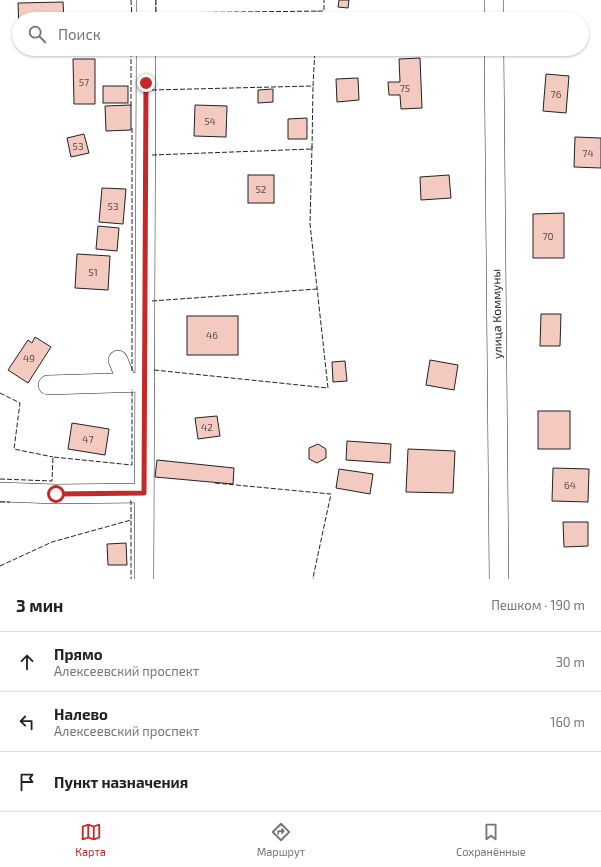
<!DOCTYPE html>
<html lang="ru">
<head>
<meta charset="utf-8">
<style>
  :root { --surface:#fff; --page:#f6f6f6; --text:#202124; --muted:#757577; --line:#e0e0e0; --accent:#c62828 }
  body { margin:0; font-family:"Exo 2",sans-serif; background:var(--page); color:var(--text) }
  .stop { position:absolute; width:12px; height:12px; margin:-9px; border:3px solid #c62828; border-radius:50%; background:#fff }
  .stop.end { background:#c62828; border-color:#fff; box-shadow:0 1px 4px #0008 }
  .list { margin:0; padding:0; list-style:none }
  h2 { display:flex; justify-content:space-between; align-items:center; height:52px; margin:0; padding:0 16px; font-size:17px }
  h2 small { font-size:13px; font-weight:400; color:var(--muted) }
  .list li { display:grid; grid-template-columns:26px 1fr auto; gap:12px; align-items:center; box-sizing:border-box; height:60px; padding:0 16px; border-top:1px solid var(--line) }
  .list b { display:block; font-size:15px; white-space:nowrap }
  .list p { margin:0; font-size:13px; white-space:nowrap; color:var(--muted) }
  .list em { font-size:13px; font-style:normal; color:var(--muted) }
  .icon { flex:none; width:22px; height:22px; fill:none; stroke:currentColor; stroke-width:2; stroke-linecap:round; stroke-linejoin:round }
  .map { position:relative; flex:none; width:601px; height:579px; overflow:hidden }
  .search { position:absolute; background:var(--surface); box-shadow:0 1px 3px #0004; left:12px; right:12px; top:12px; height:44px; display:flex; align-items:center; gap:10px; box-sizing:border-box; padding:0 14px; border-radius:22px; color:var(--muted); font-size:15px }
  .sheet { height:232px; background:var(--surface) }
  nav { display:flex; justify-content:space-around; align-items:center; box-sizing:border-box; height:56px; border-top:1px solid var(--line); background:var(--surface); font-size:11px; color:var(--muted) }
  nav a { display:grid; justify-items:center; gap:2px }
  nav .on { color:var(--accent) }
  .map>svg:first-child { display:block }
  .building { fill:#f3c9c0; stroke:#222 }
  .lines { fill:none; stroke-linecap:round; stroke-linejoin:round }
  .minor-casing { stroke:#222; stroke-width:20 }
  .minor { stroke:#fff; stroke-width:19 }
  .fence { stroke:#222; stroke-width:1; stroke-dasharray:5 2; stroke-linecap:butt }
  .route { stroke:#c62828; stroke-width:5 }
  .labels { text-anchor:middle; stroke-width:3; stroke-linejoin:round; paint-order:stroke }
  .number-label { font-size:10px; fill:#564c4a }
  .street-label { font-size:12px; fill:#222; stroke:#fff }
</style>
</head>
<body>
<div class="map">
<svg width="601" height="579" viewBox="0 0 601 579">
  <rect width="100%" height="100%" fill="#fff"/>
  <g class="building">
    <polygon points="339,0 349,0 348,8 338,7"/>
    <polygon points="63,2 64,19 19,19 19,29 18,3"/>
    <rect x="109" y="49" width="23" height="2"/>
    <polygon points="420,58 422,108 401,109 400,95 389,95 388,82 400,82 399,59"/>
    <polygon points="73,59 95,59 95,104 74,104"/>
    <polygon points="546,74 569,76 566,113 543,111"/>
    <polygon points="358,78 359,100 337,102 336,79"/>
    <rect x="103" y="86" width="25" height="17"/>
    <polygon points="273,89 273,102 258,103 258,90"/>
    <polygon points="131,105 131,130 106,131 105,106"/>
    <polygon points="195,105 227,106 226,137 194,136"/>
    <polygon points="307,118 307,139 288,139 288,119"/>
    <polygon points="84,134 89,153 71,157 67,138"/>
    <polygon points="575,137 601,138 601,168 574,167"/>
    <rect x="248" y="175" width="26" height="28"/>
    <polygon points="449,175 451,198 421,200 420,177"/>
    <polygon points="102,188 126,189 123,224 99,222"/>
    <polygon points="564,213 564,258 533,258 533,214"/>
    <polygon points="98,226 119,228 117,251 96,249"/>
    <polygon points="77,254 110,256 108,290 75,288"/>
    <polygon points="541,314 561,314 560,346 540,346"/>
    <rect x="187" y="316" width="51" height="39"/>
    <polygon points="35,337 51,347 28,383 8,370 28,340 32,343"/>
    <polygon points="430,360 458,365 454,390 426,385"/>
    <polygon points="345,361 347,381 333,382 332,362"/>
    <rect x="538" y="411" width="32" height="38"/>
    <polygon points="217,416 220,436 198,439 195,418"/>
    <polygon points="72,423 109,429 105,455 68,449"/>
    <polygon points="347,441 391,444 390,463 346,460"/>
    <polygon points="318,444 326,449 326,458 317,463 309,459 309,448"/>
    <polygon points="408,449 455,451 453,493 406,492"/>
    <polygon points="157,460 234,468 233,484 155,477"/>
    <polygon points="553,468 589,469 588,502 552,501"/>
    <polygon points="339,469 373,474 370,494 336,488"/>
    <polygon points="563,522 588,522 588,546 564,547"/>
    <polygon points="126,543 127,565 108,565 107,544"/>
  </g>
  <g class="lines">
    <defs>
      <g id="minor">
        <polyline points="146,0 146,19"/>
        <polyline points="494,0 494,19"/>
        <polyline points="494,49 499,579"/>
        <polyline points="118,360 127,382"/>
        <polyline points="48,385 145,382"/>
        <polyline points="0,492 56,494 144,493"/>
        <polyline points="144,579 146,49"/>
      </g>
    </defs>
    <use href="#minor" class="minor-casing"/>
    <use href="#minor" class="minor"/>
    <g class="fence">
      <polyline points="131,0 132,19"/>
      <polyline points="156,0 156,13 324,11 324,0"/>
      <polyline points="317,19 317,11"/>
      <polyline points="131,52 131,108"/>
      <polyline points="152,90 313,86 315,49"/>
      <polyline points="132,128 132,372"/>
      <polyline points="152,155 312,149 313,86"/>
      <polyline points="152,301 317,289"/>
      <polyline points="154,370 328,388 310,224 312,146"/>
      <polyline points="0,393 20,403 14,449 53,457"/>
      <polyline points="0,479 52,481 53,457 132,465 132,389"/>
      <polyline points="215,483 331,494 314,573 313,579"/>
      <polyline points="130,501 131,501 131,520"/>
      <polyline points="0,502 10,502"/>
      <polyline points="0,566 52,542 131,520 131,579"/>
    </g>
  </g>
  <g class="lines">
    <polyline class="route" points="56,494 144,493 146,83"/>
  </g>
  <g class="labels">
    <g class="number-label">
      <text x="84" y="86">57</text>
      <text x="405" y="92">75</text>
      <text x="556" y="98">76</text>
      <text x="210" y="125">54</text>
      <text x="78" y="150">53</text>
      <text x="588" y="157">74</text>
      <text x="261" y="193">52</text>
      <text x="113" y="210">53</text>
      <text x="548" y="240">70</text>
      <text x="93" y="276">51</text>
      <text x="212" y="339">46</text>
      <text x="29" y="362">49</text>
      <text x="207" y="431">42</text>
      <text x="88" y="443">47</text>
      <text x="570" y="489">64</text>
    </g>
    <g class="street-label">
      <text transform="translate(497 314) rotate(-91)" y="4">улица Коммуны</text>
    </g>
  </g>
</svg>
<div class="stop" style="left:56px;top:494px"></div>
<div class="stop end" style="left:146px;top:83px"></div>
<div class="search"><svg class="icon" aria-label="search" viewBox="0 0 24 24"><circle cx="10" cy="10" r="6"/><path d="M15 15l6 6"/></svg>Поиск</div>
</div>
<section class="sheet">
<h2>3 мин<small>Пешком · 190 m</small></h2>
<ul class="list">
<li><svg class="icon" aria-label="ahead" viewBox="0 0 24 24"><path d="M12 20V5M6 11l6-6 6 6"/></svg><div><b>Прямо</b><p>Алексеевский проспект</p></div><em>30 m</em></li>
<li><svg class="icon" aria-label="left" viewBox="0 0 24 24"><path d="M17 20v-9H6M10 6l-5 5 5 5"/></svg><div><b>Налево</b><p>Алексеевский проспект</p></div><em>160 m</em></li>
<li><svg class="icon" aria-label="arrive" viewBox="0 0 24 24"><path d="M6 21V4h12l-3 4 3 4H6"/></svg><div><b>Пункт назначения</b></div></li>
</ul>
</section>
<nav>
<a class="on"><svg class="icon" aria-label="map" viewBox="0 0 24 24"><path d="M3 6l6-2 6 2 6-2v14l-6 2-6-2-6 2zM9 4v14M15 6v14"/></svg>Карта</a>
<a><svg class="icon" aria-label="directions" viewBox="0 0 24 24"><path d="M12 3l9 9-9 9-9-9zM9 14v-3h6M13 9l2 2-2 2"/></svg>Маршрут</a>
<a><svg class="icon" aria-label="saved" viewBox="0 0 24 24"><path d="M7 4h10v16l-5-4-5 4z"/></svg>Сохранённые</a>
</nav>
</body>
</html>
